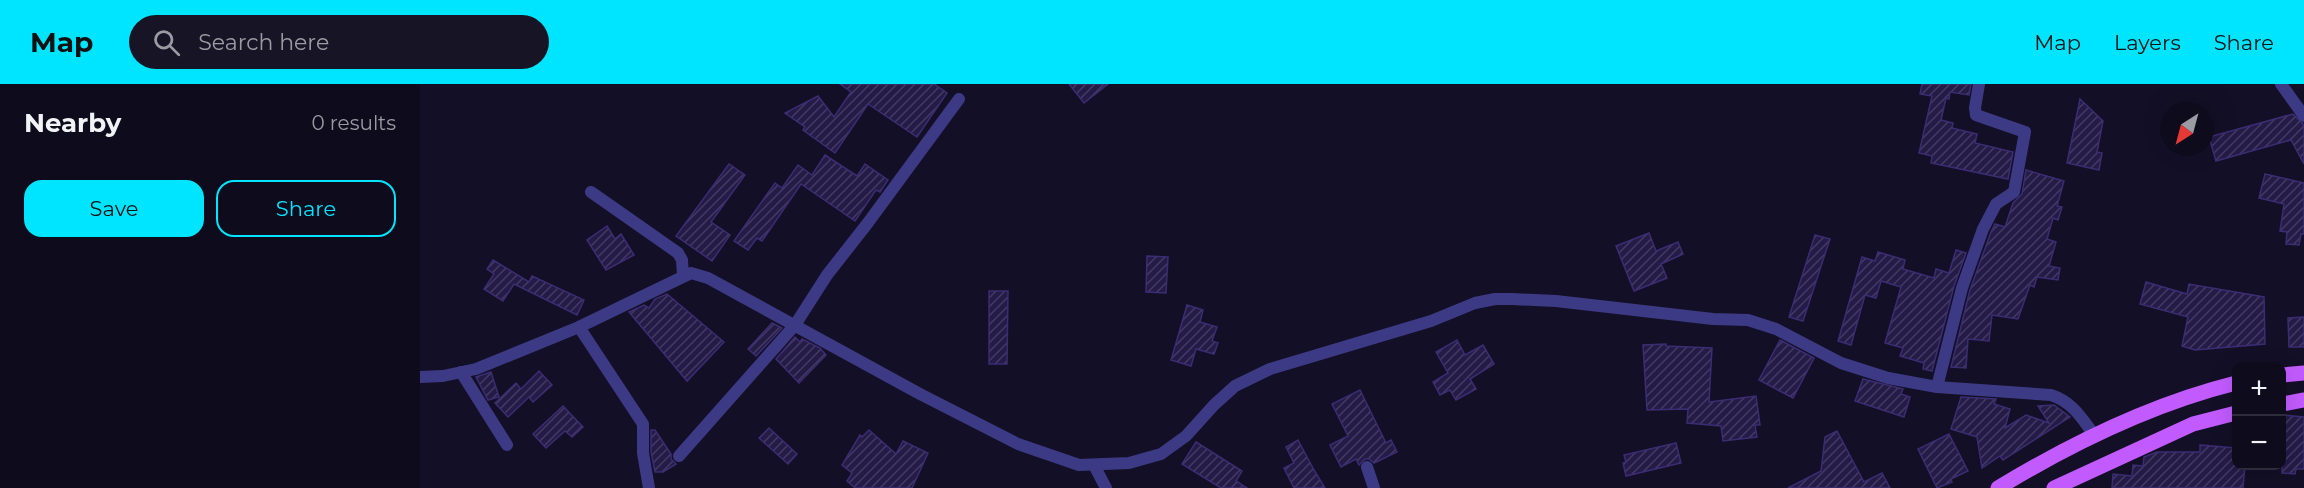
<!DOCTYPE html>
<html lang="en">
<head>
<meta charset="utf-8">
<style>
  :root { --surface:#0e0b1c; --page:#171425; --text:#f1f3f6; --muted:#9b9ba3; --line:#2e2b3b; --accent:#00e5ff }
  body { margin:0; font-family:Montserrat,sans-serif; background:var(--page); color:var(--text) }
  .controls { position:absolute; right:18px; bottom:18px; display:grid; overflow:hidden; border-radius:12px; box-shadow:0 6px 24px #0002 }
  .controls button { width:54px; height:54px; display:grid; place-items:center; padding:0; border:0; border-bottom:2px solid var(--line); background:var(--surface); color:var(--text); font:30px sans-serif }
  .compass { position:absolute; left:1740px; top:18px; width:54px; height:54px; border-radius:50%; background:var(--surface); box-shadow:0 6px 24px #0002; rotate:216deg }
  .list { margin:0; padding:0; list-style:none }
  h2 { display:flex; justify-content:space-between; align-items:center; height:78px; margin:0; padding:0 24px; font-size:26px }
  h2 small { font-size:20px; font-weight:400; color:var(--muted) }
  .actions { display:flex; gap:12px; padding:18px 24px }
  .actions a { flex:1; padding:14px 0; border:2px solid var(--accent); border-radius:18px; text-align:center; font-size:21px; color:var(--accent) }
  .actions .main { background:var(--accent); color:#111 }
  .icon { flex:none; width:33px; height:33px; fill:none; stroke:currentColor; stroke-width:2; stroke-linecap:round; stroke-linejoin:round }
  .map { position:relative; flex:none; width:1884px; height:404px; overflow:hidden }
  header { display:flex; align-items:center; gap:36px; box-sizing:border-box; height:84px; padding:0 30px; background:var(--accent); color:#111 }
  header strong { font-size:28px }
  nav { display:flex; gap:33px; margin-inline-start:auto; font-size:21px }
  .search { width:420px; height:54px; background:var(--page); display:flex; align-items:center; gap:15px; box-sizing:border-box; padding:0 21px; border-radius:33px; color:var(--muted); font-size:22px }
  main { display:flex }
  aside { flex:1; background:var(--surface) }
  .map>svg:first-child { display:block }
  .building { fill:url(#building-hatch); stroke:#3b2d73; stroke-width:1.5 }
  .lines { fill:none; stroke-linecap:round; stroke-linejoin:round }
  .minor { stroke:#3d3a85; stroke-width:12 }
  .primary { stroke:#c25bff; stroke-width:15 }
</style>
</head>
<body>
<header>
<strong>Map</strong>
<div class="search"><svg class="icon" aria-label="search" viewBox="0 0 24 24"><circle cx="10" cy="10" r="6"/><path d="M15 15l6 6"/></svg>Search here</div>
<nav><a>Map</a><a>Layers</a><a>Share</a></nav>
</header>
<main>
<aside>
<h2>Nearby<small>0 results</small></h2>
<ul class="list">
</ul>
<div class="actions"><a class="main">Save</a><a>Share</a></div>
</aside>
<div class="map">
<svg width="1884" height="404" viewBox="0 0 1884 404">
  <defs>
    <pattern id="building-hatch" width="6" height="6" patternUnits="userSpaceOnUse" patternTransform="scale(1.5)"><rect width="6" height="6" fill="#241b47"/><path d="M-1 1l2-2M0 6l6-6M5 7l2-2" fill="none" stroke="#433b63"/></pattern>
  </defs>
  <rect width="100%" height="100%" fill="#130f26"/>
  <g class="building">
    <polygon points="420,0 514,0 527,9 497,53 448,20 415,69 383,46 385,43 365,29 398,12 414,33 431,8"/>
    <polygon points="649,0 688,0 664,19"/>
    <polygon points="1502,0 1551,0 1549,11 1530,8 1529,15 1526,14 1521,36 1533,39 1532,44 1557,50 1555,59 1593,68 1588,95 1511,79 1512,72 1499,69 1512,12 1500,10"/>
    <polygon points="1660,15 1683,37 1677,68 1682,69 1679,86 1647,79"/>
    <polygon points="1873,30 1883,40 1884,44 1884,80 1871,56 1796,77 1789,53"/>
    <polygon points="405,71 437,92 445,80 468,96 460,108 456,106 435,137 381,100 342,157 337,154 328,166 314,157 355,99 362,104 378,81 392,91"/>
    <polygon points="309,80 325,91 291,138 310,151 292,177 256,152"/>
    <polygon points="1606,86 1644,97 1637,122 1642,123 1638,136 1633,134 1627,155 1636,158 1629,182 1640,184 1638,196 1617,193 1614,203 1610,201 1598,235 1572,231 1569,257 1548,255 1546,284 1531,283 1550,206 1571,148 1575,140 1585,143 1593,119 1602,110"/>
    <polygon points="1845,90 1884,99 1884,150 1881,150 1879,161 1866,160 1867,148 1860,147 1864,120 1839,114"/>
    <polygon points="187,142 195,155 201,150 214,171 186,186 167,156"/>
    <polygon points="1229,149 1236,167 1258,158 1263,170 1241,180 1247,194 1214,207 1196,162"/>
    <polygon points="1395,151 1410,155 1383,237 1369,233"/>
    <polygon points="1536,166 1546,169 1534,202 1512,287 1503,285 1504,279 1480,272 1483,264 1465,259 1481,203 1461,197 1456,214 1445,211 1431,261 1418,257 1442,173 1455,177 1458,168 1485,176 1483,185 1514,194 1516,185 1529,189"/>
    <polygon points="727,172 748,173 746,209 726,208"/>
    <polygon points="73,176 109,198 112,192 164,216 157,231 94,200 83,217 64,205 74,190 67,185"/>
    <polygon points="1726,198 1767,210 1769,200 1844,213 1845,260 1775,266 1762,262 1768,233 1720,220"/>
    <polygon points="569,207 588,207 587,280 569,280"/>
    <polygon points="247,210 304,258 267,297 209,228 224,221 229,224 235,215"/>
    <polygon points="767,221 783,226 780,238 797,243 792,257 798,259 794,270 776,265 771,282 751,276"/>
    <polygon points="1884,233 1884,263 1869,263 1868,234"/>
    <polygon points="352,239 362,244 336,272 328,265"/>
    <polygon points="375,253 380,258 382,255 400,264 406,271 379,299 356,275"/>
    <polygon points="1037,256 1045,271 1063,261 1074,280 1050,295 1056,305 1036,316 1030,306 1020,311 1013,298 1028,289 1016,268"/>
    <polygon points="1360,256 1394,274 1373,314 1339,296"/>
    <polygon points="1246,260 1246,262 1292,264 1289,318 1336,312 1340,341 1335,341 1337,353 1303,357 1301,342 1267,339 1268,325 1227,326 1223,261"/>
    <polygon points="119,287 132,301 113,318 109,313 88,333 75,319 96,299 101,305"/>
    <polygon points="71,288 79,313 68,316 56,293"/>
    <polygon points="1443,295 1483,305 1481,310 1490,313 1484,333 1435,317"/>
    <polygon points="940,306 966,359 971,356 977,368 954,379 949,375 945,375 939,381 936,375 921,383 910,361 928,352 912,320"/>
    <polygon points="1541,313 1576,315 1574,320 1590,325 1585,344 1606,331 1629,339 1618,322 1634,321 1650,333 1583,376 1580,372 1562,384 1557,353 1531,345"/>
    <polygon points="143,322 163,343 152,353 145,347 126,364 113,350"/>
    <polygon points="1864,331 1884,333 1884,385 1876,385 1875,390 1862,389 1862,342"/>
    <polygon points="349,344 377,370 368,380 339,354"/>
    <polygon points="231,346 235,346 251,370 251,375 256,380 243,388 235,388 231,368"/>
    <polygon points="449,346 476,370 483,357 508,369 492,404 435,404 427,397 432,389 422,381 440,351 442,353"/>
    <polygon points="1417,347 1444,398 1462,389 1470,404 1368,404 1401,387 1405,353"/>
    <polygon points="1529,350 1548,387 1531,395 1532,398 1517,404 1498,365"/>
    <polygon points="878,356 894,386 905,404 874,404 864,384 874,379 866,363"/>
    <polygon points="776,358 822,387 816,397 827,404 801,404 762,380"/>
    <polygon points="1256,359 1261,379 1206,392 1203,379 1206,378 1204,371"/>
    <polygon points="1780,361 1816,364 1816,381 1825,381 1823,404 1692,404 1693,390 1712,392 1713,381 1723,382 1724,373 1737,368 1780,368"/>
  </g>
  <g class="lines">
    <g class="minor">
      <polyline points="1861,0 1884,32"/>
      <polyline points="171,108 258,169 262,176 263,192"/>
      <polyline points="159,243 223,340 223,369 229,404"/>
      <polyline points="41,288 87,361"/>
      <path d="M0 293 23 292 56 285 159 243 271 189 288 194 500 310 598 360 659 381 709 379 741 370 766 352 794 321 815 302 850 285 1011 237 1055 219 1075 215H1092L1136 217 1293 235 1328 236 1356 245 1421 279 1468 294 1517 303 1631 311C1653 318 1662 335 1675 352"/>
      <polyline points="1517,303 1542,204 1563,145 1576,120 1594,108 1605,48 1556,31 1555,24 1559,0"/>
      <polyline points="259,372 375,241 407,191 447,140 539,15"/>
      <polyline points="674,381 686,404"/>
      <polyline points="947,383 954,404"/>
    </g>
    <g class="primary">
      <polyline points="1862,291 1884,289"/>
      <polyline points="1862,320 1884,316"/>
      <path d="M1578 404C1652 359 1732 320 1816 299"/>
      <polyline points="1634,404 1773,340 1816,329"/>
    </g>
  </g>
</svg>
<div class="controls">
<button>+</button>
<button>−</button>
</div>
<svg class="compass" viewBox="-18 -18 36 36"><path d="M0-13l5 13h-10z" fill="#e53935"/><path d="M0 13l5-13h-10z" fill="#9b9ba3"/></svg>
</div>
</main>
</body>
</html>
